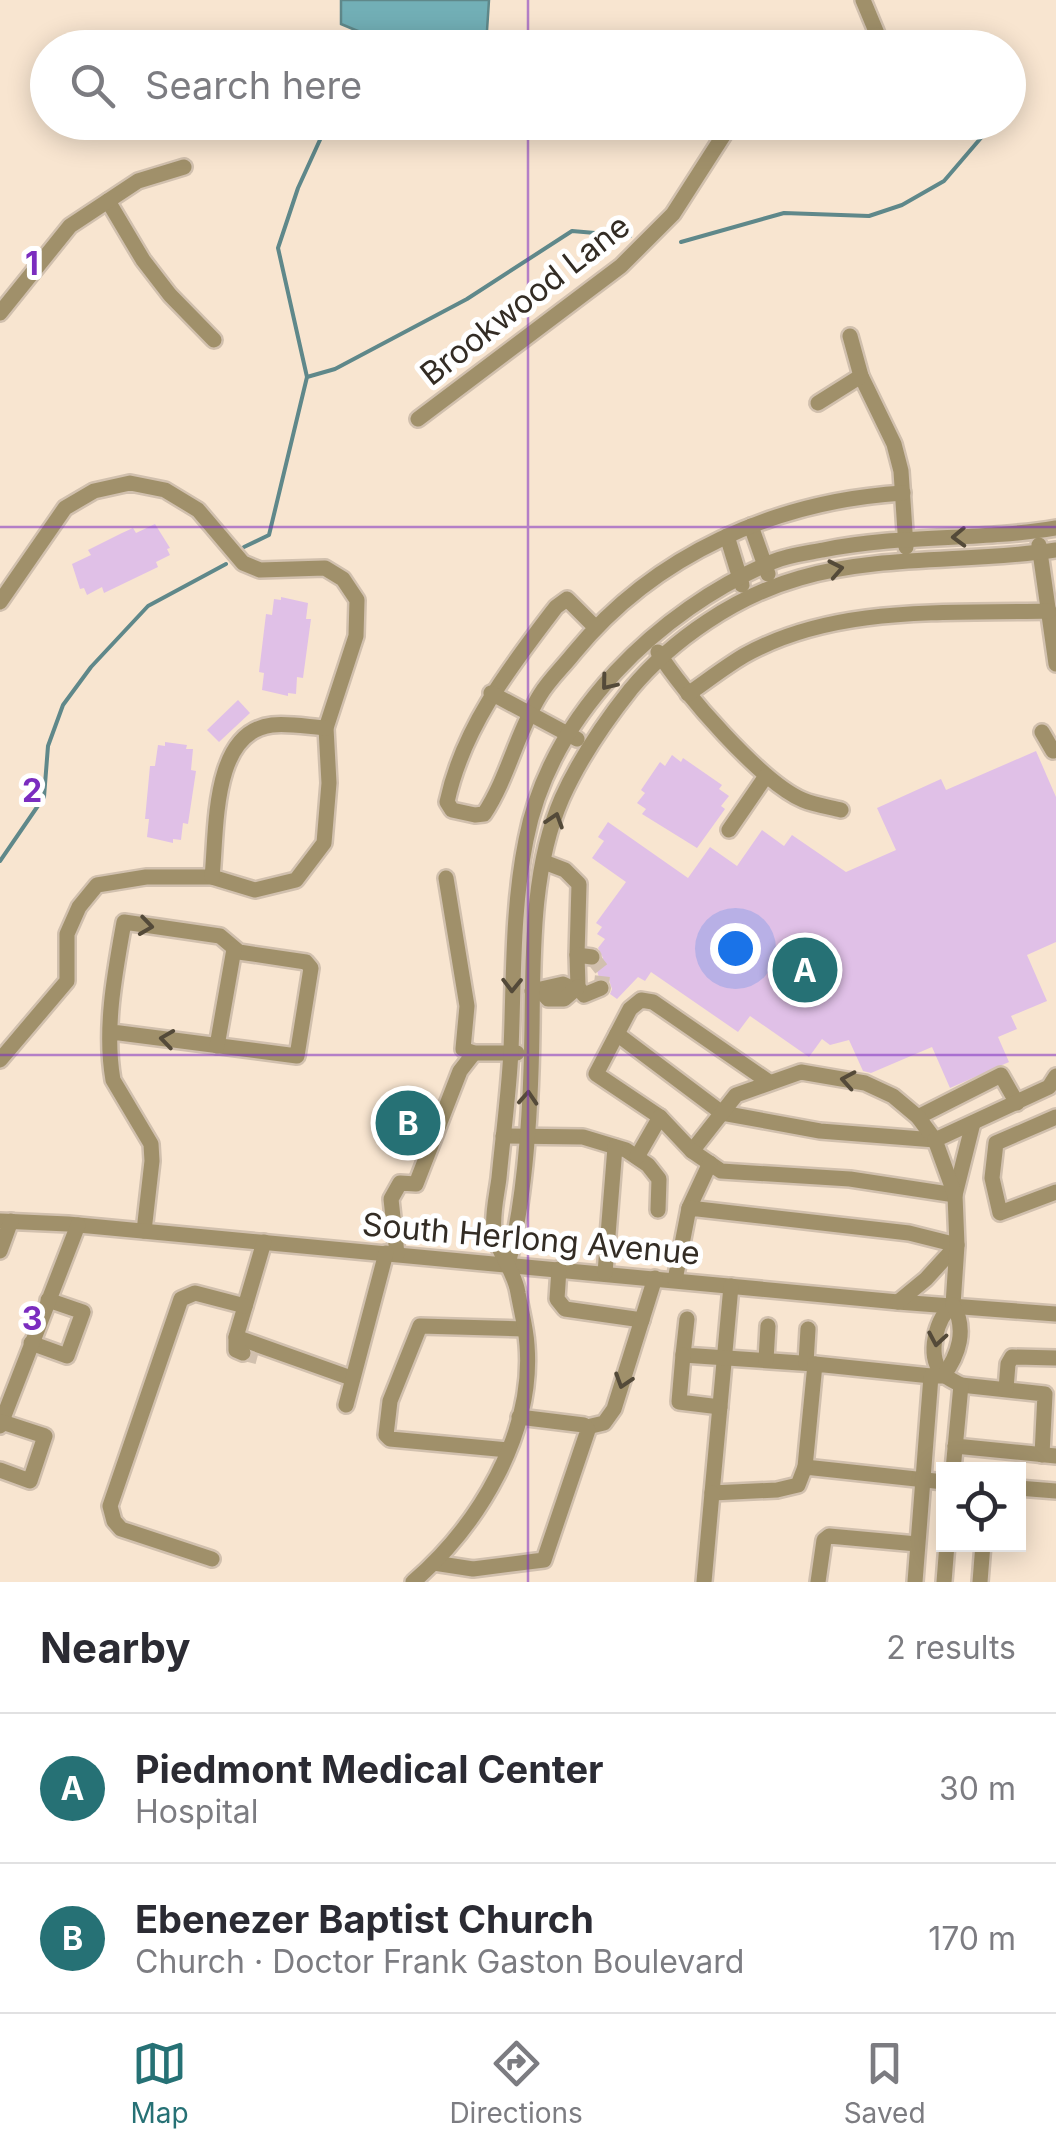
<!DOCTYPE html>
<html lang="en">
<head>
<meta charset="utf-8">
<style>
  :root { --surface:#fff; --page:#f2f2f3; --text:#2b2b33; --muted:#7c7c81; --line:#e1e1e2; --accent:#267175 }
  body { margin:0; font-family:Inter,sans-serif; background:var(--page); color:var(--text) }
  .controls { position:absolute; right:30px; bottom:30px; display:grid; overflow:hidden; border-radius:0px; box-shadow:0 5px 25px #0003 }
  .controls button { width:90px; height:90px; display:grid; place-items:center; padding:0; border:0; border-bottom:2px solid var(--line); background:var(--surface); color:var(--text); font:50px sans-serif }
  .you { position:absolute; left:735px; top:948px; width:35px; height:35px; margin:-25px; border:8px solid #fff; border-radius:50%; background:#1a73e8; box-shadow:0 0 0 15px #1a73e833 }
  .badge { display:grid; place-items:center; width:65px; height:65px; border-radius:50%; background:var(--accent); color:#fff; font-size:32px; font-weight:700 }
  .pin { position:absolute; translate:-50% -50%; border:5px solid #fff; box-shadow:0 2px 10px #0006 }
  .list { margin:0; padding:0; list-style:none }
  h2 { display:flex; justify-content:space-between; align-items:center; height:130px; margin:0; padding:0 40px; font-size:42px }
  h2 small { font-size:32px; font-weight:400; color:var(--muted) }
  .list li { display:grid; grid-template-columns:65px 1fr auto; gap:30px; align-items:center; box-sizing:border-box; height:150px; padding:0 40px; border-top:2px solid var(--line) }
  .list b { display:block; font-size:38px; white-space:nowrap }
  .list p { margin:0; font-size:32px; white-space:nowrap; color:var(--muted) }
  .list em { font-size:32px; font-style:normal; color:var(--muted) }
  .icon { flex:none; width:55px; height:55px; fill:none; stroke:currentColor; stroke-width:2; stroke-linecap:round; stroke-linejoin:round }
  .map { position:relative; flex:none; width:1056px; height:1582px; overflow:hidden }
  .search { position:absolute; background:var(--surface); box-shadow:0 5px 25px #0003; left:30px; right:30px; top:30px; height:110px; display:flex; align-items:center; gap:25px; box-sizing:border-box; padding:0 35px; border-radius:55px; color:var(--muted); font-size:38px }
  .sheet { height:430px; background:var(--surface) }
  nav { display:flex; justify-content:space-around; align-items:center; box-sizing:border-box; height:140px; border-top:2px solid var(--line); background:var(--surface); font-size:28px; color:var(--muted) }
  nav a { display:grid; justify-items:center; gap:5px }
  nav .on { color:var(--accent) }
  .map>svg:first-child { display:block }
  .water { fill:#72afb6; stroke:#5f888a; stroke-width:2.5 }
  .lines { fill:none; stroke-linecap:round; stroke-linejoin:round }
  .stream { stroke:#5f888a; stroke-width:4 }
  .building { fill:#e0c0e7 }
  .minor-tunnel { stroke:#d1c0ae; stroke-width:15; stroke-dasharray:15 8; stroke-linecap:butt }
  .minor-casing { stroke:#d1c0ae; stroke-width:20 }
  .minor { stroke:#a0906a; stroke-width:15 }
  .oneway { stroke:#544a39 }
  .grid { fill:none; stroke:#7b2cbf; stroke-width:2.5; stroke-opacity:0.55 }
  .labels { text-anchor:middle; stroke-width:10; stroke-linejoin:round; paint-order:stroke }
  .street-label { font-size:32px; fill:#332c24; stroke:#fff }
  .grid-label { font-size:32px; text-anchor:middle; font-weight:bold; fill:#7b2cbf; stroke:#fff; stroke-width:10; stroke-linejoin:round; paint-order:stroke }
</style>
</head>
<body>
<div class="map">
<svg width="1056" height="1582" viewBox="0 0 1056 1582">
  <rect width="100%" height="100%" fill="#f8e5d0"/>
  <path class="water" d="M341 0H489L486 46C437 55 386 44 341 24Z"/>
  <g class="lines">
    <g class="stream">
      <polyline points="681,242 784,213 869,216 902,205 944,181 992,125"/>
      <polyline points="307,377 278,248 298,188 324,131 336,122"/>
      <polyline points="244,547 269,535 307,377 335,369 467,299 572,231 630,236"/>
      <polyline points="0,861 44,797 48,746 63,705 91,667 148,606 226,564"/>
    </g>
  </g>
  <g class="building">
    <polygon points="155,524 170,548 167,549 170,555 156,562 158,567 104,593 102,587 87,595 84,588 80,589 72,564 91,555 88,550 122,533 133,528 136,533"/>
    <polygon points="281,597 308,603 306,619 311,619 303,678 297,677 296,694 288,693 288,696 262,690 264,673 259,672 266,614 272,615 274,599 281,600"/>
    <polygon points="238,700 250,713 219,742 207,730"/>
    <polygon points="165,742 187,745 186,749 193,749 191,770 196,771 188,824 183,823 181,840 173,839 173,843 147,837 149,819 145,819 150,766 155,766 158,745 165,746"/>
    <polygon points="1036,751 1056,797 1056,942 1027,955 1047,1001 1011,1016 1017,1029 998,1037 1009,1062 950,1088 932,1047 871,1073 863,1071 849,1040 830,1045 822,1039 809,1057 750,1016 738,1032 651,972 645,981 638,977 617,999 610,994 612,989 609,980 599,977 596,968 603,958 598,948 605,939 597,934 602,927 596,923 626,882 592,858 604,841 598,837 608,822 688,878 710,847 737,866 762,830 784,846 792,835 846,872 896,850 877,808 941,779 946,790"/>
    <polygon points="672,755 681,762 683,758 722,785 719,789 729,796 721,806 725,809 697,848 642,814 646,809 637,803 645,793 641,790 660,762 665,766"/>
  </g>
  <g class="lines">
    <g class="minor-tunnel">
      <polyline points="592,957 603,971 601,988"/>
      <polyline points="243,1353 258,1357"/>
    </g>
    <defs>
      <g id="minor">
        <polyline points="863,0 883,48"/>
        <polyline points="850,48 877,35"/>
        <polyline points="108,201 143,260 170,295 214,340"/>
        <polyline points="0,313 70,226 138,181 184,167"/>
        <polyline points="850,336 861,376 894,444 901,471 906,547"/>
        <polyline points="818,403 861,376"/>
        <polyline points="418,419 621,266 673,214 732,122"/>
        <polyline points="751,526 768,574"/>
        <polyline points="727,536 742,585"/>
        <polyline points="1039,545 1056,664"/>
        <polyline points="0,602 65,508 94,491 130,483 165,490 198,510 243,563 260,570 325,568 343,579 357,600 356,636 326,728 329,783 324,843 296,880 255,890 212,877 146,877 97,885 79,907 67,934 67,981 0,1060"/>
        <path d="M595 627 567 599 556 607C511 666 463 727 447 802L452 810 475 815 484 814C508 778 517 732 540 695 549 680 563 667 574 653 655 554 776 501 903 493"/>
        <path d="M658 652C682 691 762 783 803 800 815 805 829 807 841 810"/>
        <polyline points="491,693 577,739"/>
        <path d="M688 694C707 681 726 666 745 655 837 604 949 614 1049 611"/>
        <polyline points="1042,732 1053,751 1056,749"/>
        <polyline points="729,830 766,776"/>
        <polyline points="544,862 565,870 579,884 577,955"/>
        <path d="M212 877C217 831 211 732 272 725 289 723 309 727 326 728"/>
        <polyline points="446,878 467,1006 463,1049 474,1053 517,1053"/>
        <polyline points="592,957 577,955 578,987 584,995 601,988"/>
        <polyline points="532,991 563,984 574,989"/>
        <polyline points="541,991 548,999 564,999 578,987"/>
        <path d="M112 1032 297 1056 311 968 306 962 239 952 220 936 124 922C115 972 104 1029 113 1080L151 1144 152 1161 144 1231"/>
        <polyline points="617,1034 722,1113 820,1131 935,1140"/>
        <polyline points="217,1046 234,949"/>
        <polyline points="660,1117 596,1074 630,1009 641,1000 653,1002 769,1082"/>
        <polyline points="918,1117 1001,1075 1017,1103"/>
        <polyline points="1056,1117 996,1143 992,1178 1000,1213 1056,1192"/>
        <polyline points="503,1136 583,1137 626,1150 648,1165 659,1179 658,1210"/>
        <polyline points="692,1151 736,1095 801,1072 865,1083 893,1096 918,1117 935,1140"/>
        <polyline points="637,1157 660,1117 692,1151 721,1171 850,1179 955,1195 973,1123"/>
        <polyline points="689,1208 710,1163"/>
        <polyline points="0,1221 68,1224 898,1302 1056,1314"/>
        <polyline points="264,1242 236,1337 351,1378"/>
        <polyline points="0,1251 11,1221"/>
        <polyline points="397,1254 391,1199 400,1183 416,1184 460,1071 474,1053"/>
        <path d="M508 1264C526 1197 531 1100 532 1030 533 954 531 869 562 798 580 758 604 723 631 689 673 639 736 596 800 578 883 554 971 563 1056 550"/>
        <polyline points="559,1269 557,1299 565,1309 642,1320"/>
        <polyline points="605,1273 615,1147"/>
        <polyline points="675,1280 689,1208 909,1233 957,1245 926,1279 898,1302"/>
        <polyline points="731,1286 712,1493 777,1490 798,1485 805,1467 944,1482"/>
        <polyline points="953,1305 957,1245 955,1195 935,1140 1049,1087 1056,1076"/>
        <polyline points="687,1319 683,1355 815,1364"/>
        <polyline points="236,1337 236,1350 243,1353"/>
        <polyline points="31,1343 67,1356 83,1312 48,1300"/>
        <polyline points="683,1355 679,1402 720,1407"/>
        <polyline points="766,1360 768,1326"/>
        <polyline points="806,1363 808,1329"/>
        <polyline points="961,1385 1045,1394 1042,1455"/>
        <polyline points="1006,1389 1008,1364 1012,1357 1056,1358"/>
        <polyline points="346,1405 386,1253"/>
        <polyline points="0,1426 78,1225"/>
        <polyline points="587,1427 604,1423 614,1409 655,1278"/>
        <polyline points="955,1446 1056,1456"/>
        <polyline points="508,1450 390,1439 386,1435 390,1401 420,1326 524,1329"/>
        <polyline points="805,1467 815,1364 931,1376"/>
        <polyline points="0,1470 30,1481 45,1436 2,1422"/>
        <path d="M953 1470 961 1385C954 1381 946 1378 941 1372 927 1354 936 1318 953 1305"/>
        <polyline points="1018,1488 1056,1491"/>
        <polyline points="212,1559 121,1529 114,1521 110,1506 181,1299 195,1293 245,1306"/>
        <polyline points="434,1563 473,1569 544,1560 588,1430 584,1425 519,1417"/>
        <path d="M413 1582C478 1526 534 1434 527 1345 526 1328 521 1310 518 1293 515 1271 496 1251 494 1230 492 1214 497 1194 499 1178 503 1135 509 1093 511 1050 514 979 512 909 526 840 550 715 659 610 772 562 788 555 807 553 823 550 900 534 979 541 1056 528"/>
        <polyline points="704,1582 712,1493"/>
        <polyline points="818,1582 824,1540 829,1536 917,1544"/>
        <path d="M915 1582 931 1376H943C959 1355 967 1329 953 1305"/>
        <polyline points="944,1582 947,1544"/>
        <polyline points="980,1582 983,1544"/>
      </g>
    </defs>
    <use href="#minor" class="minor-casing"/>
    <use href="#minor" class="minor"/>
  </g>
  <defs><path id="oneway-chevron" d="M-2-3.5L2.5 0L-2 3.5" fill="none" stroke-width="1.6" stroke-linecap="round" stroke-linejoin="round" transform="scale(2.5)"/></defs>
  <g class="oneway">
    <use href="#oneway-chevron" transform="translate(959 537) rotate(178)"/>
    <use href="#oneway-chevron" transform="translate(836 569) rotate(-11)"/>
    <use href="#oneway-chevron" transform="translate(608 683) rotate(129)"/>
    <use href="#oneway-chevron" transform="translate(555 820) rotate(-72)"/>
    <use href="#oneway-chevron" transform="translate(146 926) rotate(8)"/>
    <use href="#oneway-chevron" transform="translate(512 985) rotate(91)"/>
    <use href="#oneway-chevron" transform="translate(167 1039) rotate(-172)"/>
    <use href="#oneway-chevron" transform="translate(848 1080) rotate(-170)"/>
    <use href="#oneway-chevron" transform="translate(528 1098) rotate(-86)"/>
    <use href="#oneway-chevron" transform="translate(937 1339) rotate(100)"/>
    <use href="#oneway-chevron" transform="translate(623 1381) rotate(108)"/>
  </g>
  <path class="grid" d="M528 0V48M528 122V1582M0 527H1056M0 1055H1056"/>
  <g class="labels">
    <g class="street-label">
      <text transform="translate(525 300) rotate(-38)" y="11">Brookwood Lane</text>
      <text transform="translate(531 1239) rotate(5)" y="11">South Herlong Avenue</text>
    </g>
  </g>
  <g class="grid-label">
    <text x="32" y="275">1</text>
    <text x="32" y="802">2</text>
    <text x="32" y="1330">3</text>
  </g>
</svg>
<div class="controls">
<button><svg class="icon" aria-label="locate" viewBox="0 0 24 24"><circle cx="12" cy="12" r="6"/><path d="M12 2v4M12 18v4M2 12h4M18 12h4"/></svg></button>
</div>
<div class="you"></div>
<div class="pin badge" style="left:805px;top:970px">A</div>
<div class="pin badge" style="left:408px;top:1123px">B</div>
<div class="search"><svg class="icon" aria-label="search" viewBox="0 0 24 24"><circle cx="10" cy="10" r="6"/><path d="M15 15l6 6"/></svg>Search here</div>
</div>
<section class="sheet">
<h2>Nearby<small>2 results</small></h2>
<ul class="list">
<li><span class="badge">A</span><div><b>Piedmont Medical Center</b><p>Hospital</p></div><em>30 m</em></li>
<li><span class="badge">B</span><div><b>Ebenezer Baptist Church</b><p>Church · Doctor Frank Gaston Boulevard</p></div><em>170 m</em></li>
</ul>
</section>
<nav>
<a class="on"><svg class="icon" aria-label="map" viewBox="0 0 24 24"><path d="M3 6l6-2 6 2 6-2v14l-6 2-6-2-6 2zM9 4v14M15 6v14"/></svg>Map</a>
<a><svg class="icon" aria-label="directions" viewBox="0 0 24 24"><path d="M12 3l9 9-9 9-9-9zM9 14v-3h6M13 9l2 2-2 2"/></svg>Directions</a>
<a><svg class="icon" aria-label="saved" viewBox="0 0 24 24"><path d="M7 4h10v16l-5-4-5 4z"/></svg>Saved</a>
</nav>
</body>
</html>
